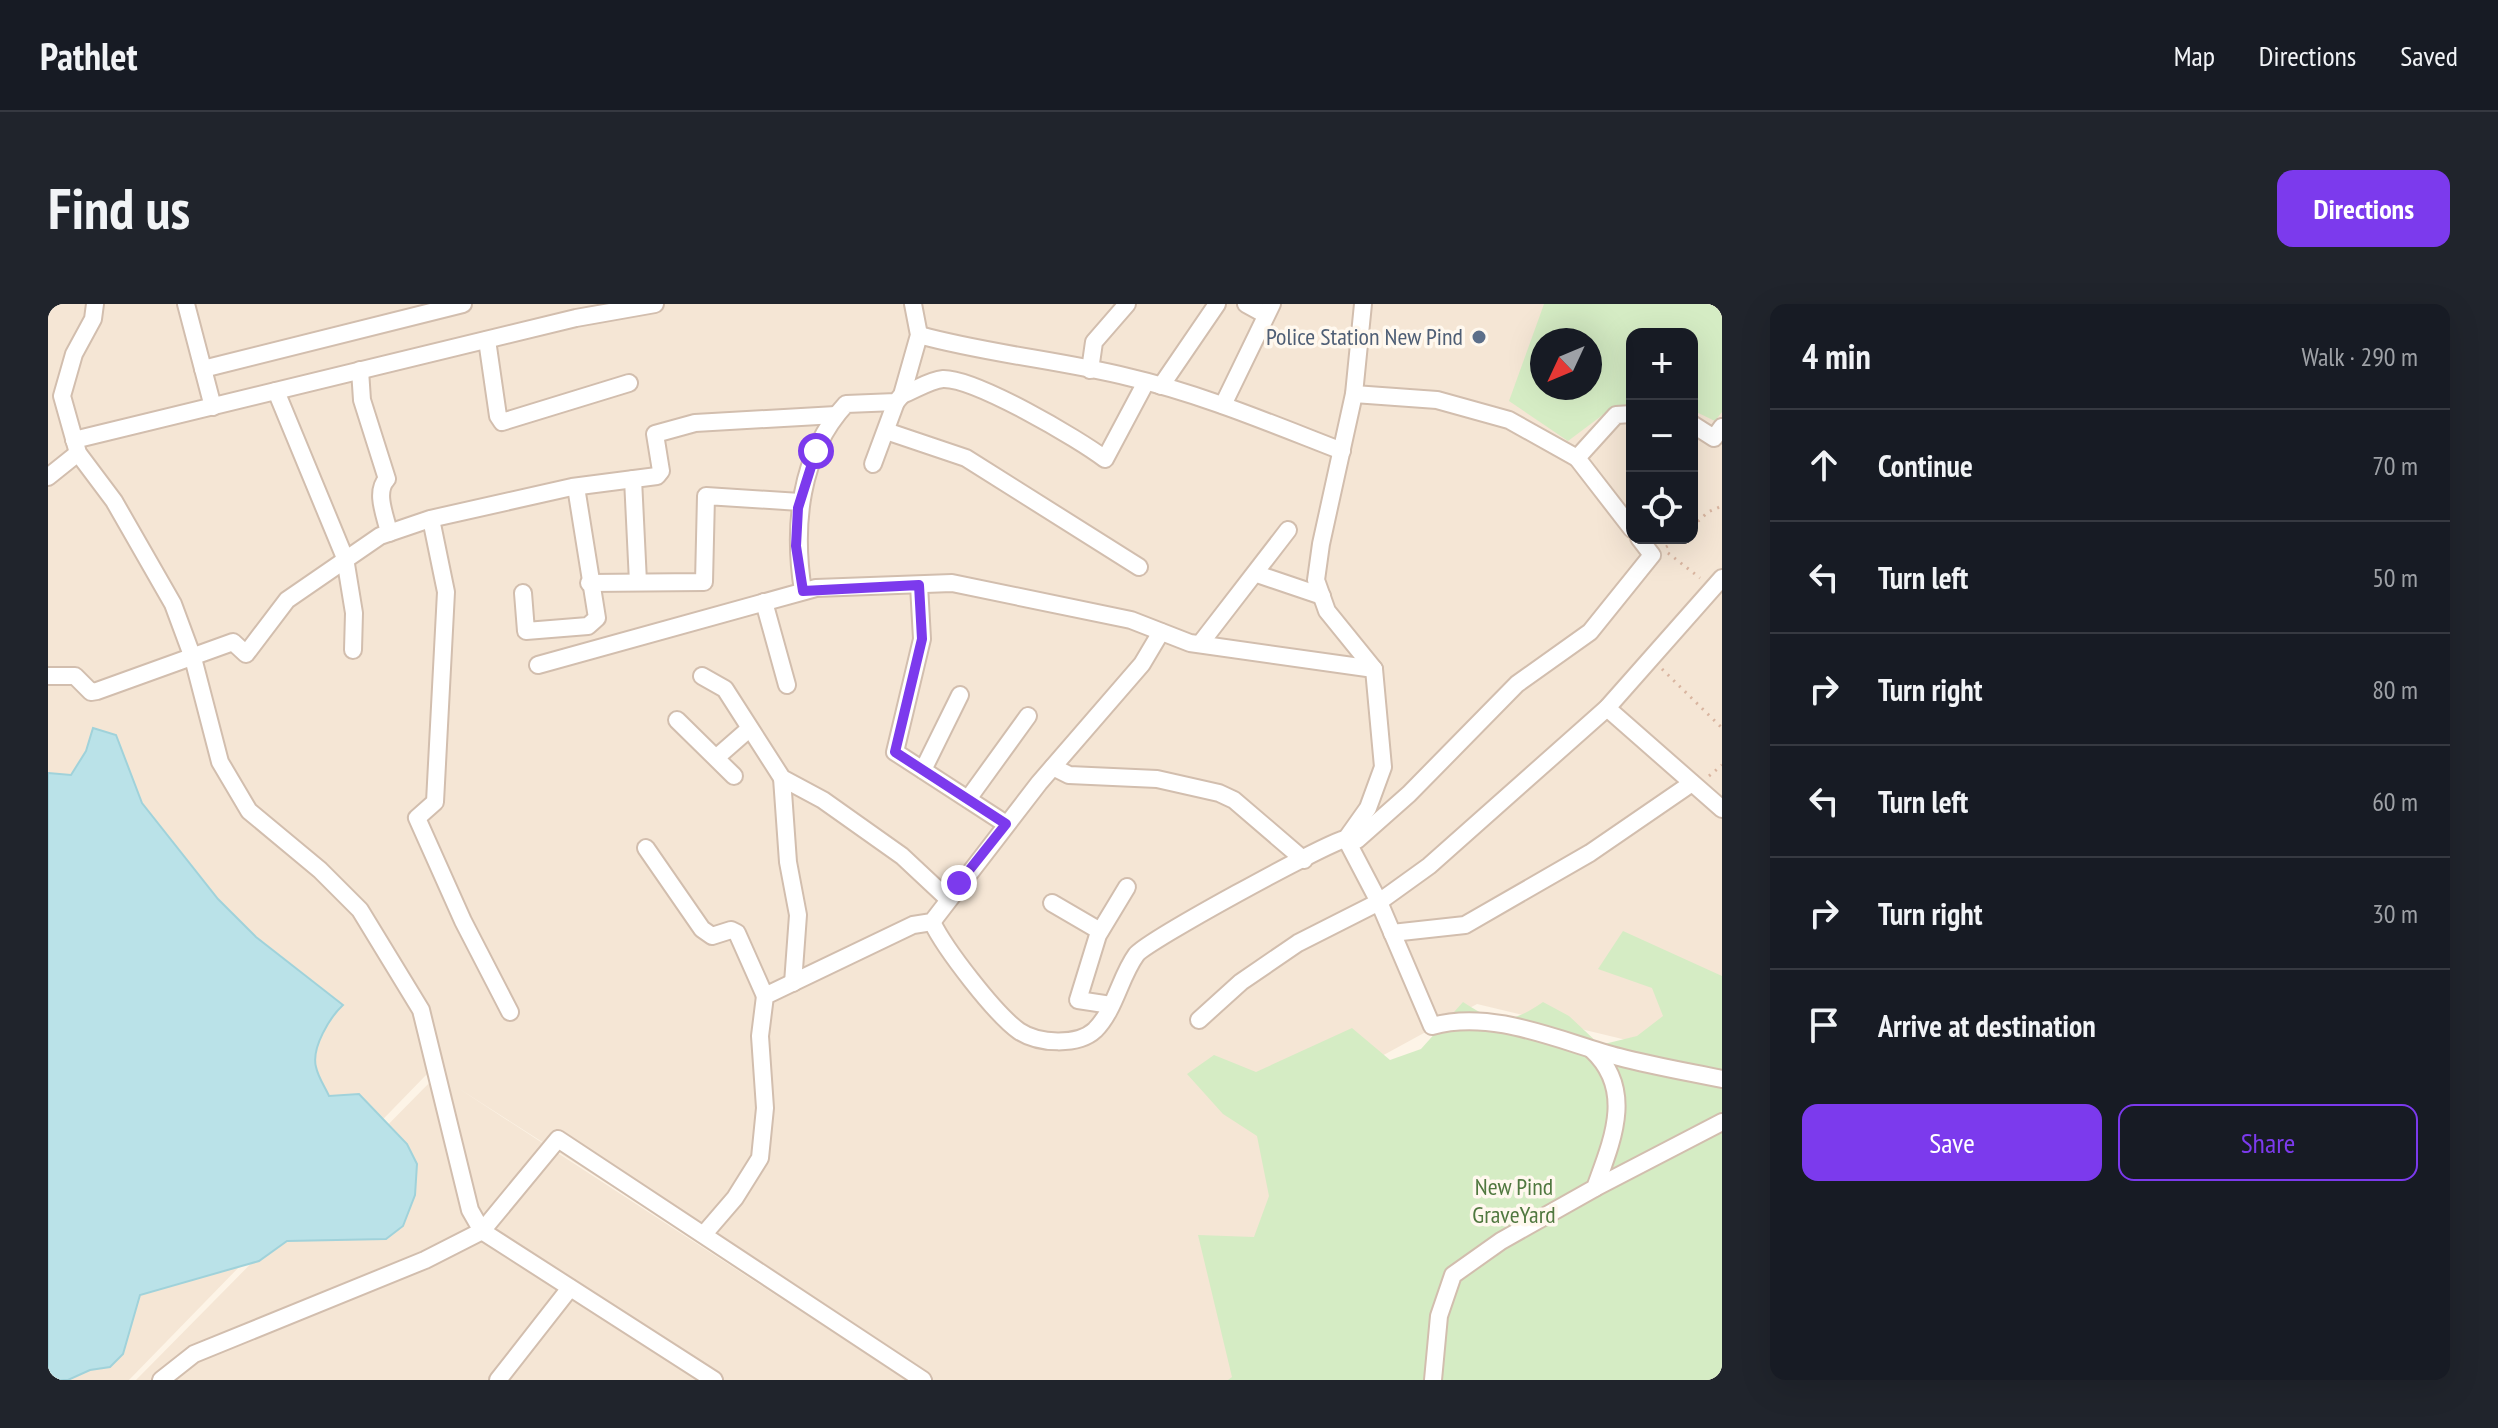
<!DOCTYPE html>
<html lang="en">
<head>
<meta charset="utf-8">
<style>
  :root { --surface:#171b24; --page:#20242c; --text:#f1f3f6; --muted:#9ea1a6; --line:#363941; --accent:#7c3aed }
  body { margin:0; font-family:"PT Sans Narrow",sans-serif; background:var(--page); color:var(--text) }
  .controls { position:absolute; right:24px; top:24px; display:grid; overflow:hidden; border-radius:16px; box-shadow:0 8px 32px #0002 }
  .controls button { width:72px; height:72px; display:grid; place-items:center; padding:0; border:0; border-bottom:2px solid var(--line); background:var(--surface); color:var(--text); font:40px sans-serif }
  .compass { position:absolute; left:1482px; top:24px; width:72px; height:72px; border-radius:50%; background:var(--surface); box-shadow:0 8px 32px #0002; rotate:226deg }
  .stop { position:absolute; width:24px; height:24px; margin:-18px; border:6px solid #7c3aed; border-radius:50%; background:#fff }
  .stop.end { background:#7c3aed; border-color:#fff; box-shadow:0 2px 8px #0008 }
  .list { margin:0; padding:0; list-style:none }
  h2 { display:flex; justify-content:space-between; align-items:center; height:104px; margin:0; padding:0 32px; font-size:34px }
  h2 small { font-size:26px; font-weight:400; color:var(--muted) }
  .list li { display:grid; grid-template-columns:52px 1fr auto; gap:24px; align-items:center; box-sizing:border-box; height:112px; padding:0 32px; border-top:2px solid var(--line) }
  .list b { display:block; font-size:30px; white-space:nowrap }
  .list em { font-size:26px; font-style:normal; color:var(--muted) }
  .actions { display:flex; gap:16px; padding:24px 32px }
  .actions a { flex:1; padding:18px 0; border:2px solid var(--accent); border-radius:16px; text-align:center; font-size:28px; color:var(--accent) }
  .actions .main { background:var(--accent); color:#fff }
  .icon { flex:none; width:44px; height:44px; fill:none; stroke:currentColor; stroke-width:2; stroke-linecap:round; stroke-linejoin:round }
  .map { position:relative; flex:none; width:1674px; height:1076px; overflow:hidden; border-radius:16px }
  header { display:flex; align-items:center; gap:48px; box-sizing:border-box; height:112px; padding:0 40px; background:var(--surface); border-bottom:2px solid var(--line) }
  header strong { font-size:38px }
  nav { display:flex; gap:44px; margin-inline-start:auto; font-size:28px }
  .intro { display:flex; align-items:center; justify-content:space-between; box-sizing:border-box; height:192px; padding:0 48px }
  h1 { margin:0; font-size:56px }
  .button { padding:20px 36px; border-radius:16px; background:var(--accent); color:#fff; font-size:28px; font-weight:700 }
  main { display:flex; gap:48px; padding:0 48px }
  aside { flex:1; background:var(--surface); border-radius:16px; box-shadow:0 8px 32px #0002 }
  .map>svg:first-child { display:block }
  .residential { fill:#f5e6d5; fill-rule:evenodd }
  .green { fill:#d5ecc4; fill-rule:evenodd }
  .water { fill:#bae2e8; stroke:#a0d2da; stroke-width:2 }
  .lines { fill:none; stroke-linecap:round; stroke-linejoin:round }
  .minor-casing { stroke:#d2beae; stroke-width:20 }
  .path { stroke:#d9b5a0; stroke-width:3; stroke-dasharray:2 6; stroke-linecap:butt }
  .minor { stroke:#fff; stroke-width:16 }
  .route { stroke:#7c3aed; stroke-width:10 }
  .service-dot { fill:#5c6f8a; stroke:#fff8ee; stroke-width:3 }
  .labels { text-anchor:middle; stroke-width:7; stroke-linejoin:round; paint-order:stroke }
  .service-label { font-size:24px; fill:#4e5e75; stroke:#fff8ee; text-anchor:end }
  .park-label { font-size:24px; fill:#50783f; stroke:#fff8ee }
</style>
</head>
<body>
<header>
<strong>Pathlet</strong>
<nav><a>Map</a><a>Directions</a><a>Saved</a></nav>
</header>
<div class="intro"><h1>Find us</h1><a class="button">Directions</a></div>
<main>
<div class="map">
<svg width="1674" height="1076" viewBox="0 0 1674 1076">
  <rect width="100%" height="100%" fill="#fdf4e7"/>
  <path class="residential" d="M0 0H1674V759L1429 700 1310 765 1353 1076H866L410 784 858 1076H88L389 771 382 767 81 1076H0ZM1584 30H1644V234H1584ZM1494 36H1542V84H1494Z"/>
  <g class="green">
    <path d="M1496 0H1674V108L1667 117 1644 106V30H1584V102L1564 104 1520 137 1461 97ZM1494 36H1542V84H1494Z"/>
    <path d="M1575 627 1674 672V1076H1180L1184 1073 1150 931 1206 933 1221 892 1209 832 1175 810 1139 770 1166 751 1208 768 1304 724 1342 756 1373 745 1415 698C1448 720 1462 721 1495 698L1521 712 1552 741 1589 732 1615 712 1604 684 1550 665Z"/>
  </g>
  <path class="water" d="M45 424 68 431 94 499 170 595 208 633 295 701C282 713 263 744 268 763 270 773 277 783 281 792L311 790 359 840 369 860 367 891 355 922 338 935 239 937 211 957 92 991 75 1050 62 1063 42 1066 20 1076H0V469L23 471 38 447Z"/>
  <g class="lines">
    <defs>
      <g id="minor">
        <polyline points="47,0 45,15 26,50 14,92 30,149 66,197 125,300 145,354 172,458 201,507 272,566 312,606 373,706 422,906 434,927 666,1076"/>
        <polyline points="138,0 165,103"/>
        <polyline points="1198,0 1218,11"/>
        <path d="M1315 0 1306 90 1273 240 1268 276 1279 307 1326 365 1335 463 1320 504 1298 535 1331 598 1384 722C1445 705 1511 737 1571 753 1605 762 1640 768 1674 775"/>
        <path d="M871 31C940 50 1011 56 1080 73 1154 90 1224 120 1294 147"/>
        <polyline points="439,36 450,112 454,118 581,79"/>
        <polyline points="155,65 415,0"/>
        <path d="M312 66 314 96 339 175C326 188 338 213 341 229"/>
        <polyline points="1042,66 1046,38 1079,0"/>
        <polyline points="1113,82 1169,0"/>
        <polyline points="228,87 297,254 306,309 305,346"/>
        <polyline points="1306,90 1389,96 1461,116 1529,154 1568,111 1584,110"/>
        <path d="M854 91C867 86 882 76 895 75 927 74 1031 135 1057 155L1098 78"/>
        <polyline points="1175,101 1224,0"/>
        <polyline points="1644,120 1666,134 1674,123"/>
        <polyline points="838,127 918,154 1091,263"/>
        <polyline points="26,136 528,14 607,0"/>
        <polyline points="1529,154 1584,225"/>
        <polyline points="825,160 848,98"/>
        <polyline points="0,173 30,149"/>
        <polyline points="585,175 590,278"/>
        <polyline points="383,215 398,288 387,498 369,514 415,617 462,708"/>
        <polyline points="1209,270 1274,292"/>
        <polyline points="541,279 656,278 658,192 752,198"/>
        <polyline points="871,281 874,335 847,448 958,520"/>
        <path d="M755 287C745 223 751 151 798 100L848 98 854 91 871 31 865 0"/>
        <polyline points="475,289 478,327 540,322 549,314 528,183"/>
        <polyline points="716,298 739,381"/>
        <polyline points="1152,340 1240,226"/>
        <polyline points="490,361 768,284 904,279 1083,316 1142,339 1326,365"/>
        <polyline points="0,372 27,372 43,388 49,387 185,338 198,350 239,296 332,232 382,215 524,183 609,172 613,167 607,130 647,119 788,111"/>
        <polyline points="654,372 677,385 734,474 775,496 854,552 900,595"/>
        <polyline points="1559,404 1674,505"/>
        <polyline points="629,416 686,472"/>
        <polyline points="669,453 701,425"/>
        <polyline points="1005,463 1021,471 1109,475 1171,489 1186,496 1256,556"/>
        <polyline points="875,466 912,391"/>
        <polyline points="734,474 740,558 750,611 745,679"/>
        <polyline points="920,495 980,412"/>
        <polyline points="598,544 654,625 664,632 683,626 689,629 717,692"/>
        <polyline points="1004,599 1052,627"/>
        <path d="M884 618C897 645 947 710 971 727 990 740 1030 742 1047 726 1067 706 1072 673 1088 651 1098 637 1277 540 1297 535 1299 535 1306 536 1309 536L1361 490 1469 380 1542 328 1604 251 1591 234"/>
        <polyline points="1344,629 1417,621 1542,549 1644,479"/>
        <polyline points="1063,701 1030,696 1050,631 1079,583"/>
        <polyline points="1151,716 1193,678 1250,639 1331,598 1381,562 1559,404 1674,274"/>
        <polyline points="1547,884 1674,818"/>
        <polyline points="656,930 687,894 712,854 717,804 712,732 717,692 865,621 884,618 991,479 1094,360 1113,328"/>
        <polyline points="113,1076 146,1050 377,956 434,927 510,835 875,1076"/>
        <polyline points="450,1076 522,984"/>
        <path d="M1385 1076 1391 1012 1405 971 1453 937 1547 884C1564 837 1587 786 1544 746"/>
      </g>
    </defs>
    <use href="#minor" class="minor-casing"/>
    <g class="path">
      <polyline points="1644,223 1660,208 1674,202"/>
      <polyline points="1618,243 1632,234"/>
      <polyline points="1620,249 1652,274"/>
      <polyline points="1614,365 1674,424"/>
      <polyline points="1661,472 1674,461"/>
    </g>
    <use href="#minor" class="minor"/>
  </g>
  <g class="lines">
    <polyline class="route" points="768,147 750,204 748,242 755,287 871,281 874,335 847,448 958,520 911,579"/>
  </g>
  <circle class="service-dot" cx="1431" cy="33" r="8"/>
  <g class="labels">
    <g class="service-label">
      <text x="1415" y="41">Police Station New Pind</text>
    </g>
    <g class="park-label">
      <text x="1466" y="891">New Pind<tspan x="1466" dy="28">GraveYard</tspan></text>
    </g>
  </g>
</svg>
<div class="controls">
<button>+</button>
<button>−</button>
<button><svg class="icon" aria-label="locate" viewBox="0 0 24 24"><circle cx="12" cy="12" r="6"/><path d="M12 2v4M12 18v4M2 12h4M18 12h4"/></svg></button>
</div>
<svg class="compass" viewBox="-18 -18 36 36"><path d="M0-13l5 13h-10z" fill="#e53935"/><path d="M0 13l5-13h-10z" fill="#9ea1a6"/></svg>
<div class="stop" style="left:768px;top:147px"></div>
<div class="stop end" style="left:911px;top:579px"></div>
</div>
<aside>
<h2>4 min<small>Walk · 290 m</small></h2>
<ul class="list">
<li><svg class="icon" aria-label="ahead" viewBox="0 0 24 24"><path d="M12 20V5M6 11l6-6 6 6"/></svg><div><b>Continue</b></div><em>70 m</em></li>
<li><svg class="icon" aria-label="left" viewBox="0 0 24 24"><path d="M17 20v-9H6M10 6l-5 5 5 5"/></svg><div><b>Turn left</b></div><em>50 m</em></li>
<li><svg class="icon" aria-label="right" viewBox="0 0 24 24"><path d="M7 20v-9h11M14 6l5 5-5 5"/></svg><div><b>Turn right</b></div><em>80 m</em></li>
<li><svg class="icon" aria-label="left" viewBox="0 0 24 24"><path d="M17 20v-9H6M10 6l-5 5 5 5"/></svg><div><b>Turn left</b></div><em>60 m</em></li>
<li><svg class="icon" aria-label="right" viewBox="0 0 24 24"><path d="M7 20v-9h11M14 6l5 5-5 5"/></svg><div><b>Turn right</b></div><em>30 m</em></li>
<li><svg class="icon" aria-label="arrive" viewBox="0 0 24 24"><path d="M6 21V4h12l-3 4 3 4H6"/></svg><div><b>Arrive at destination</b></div></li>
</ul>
<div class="actions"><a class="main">Save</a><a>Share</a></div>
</aside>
</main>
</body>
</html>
